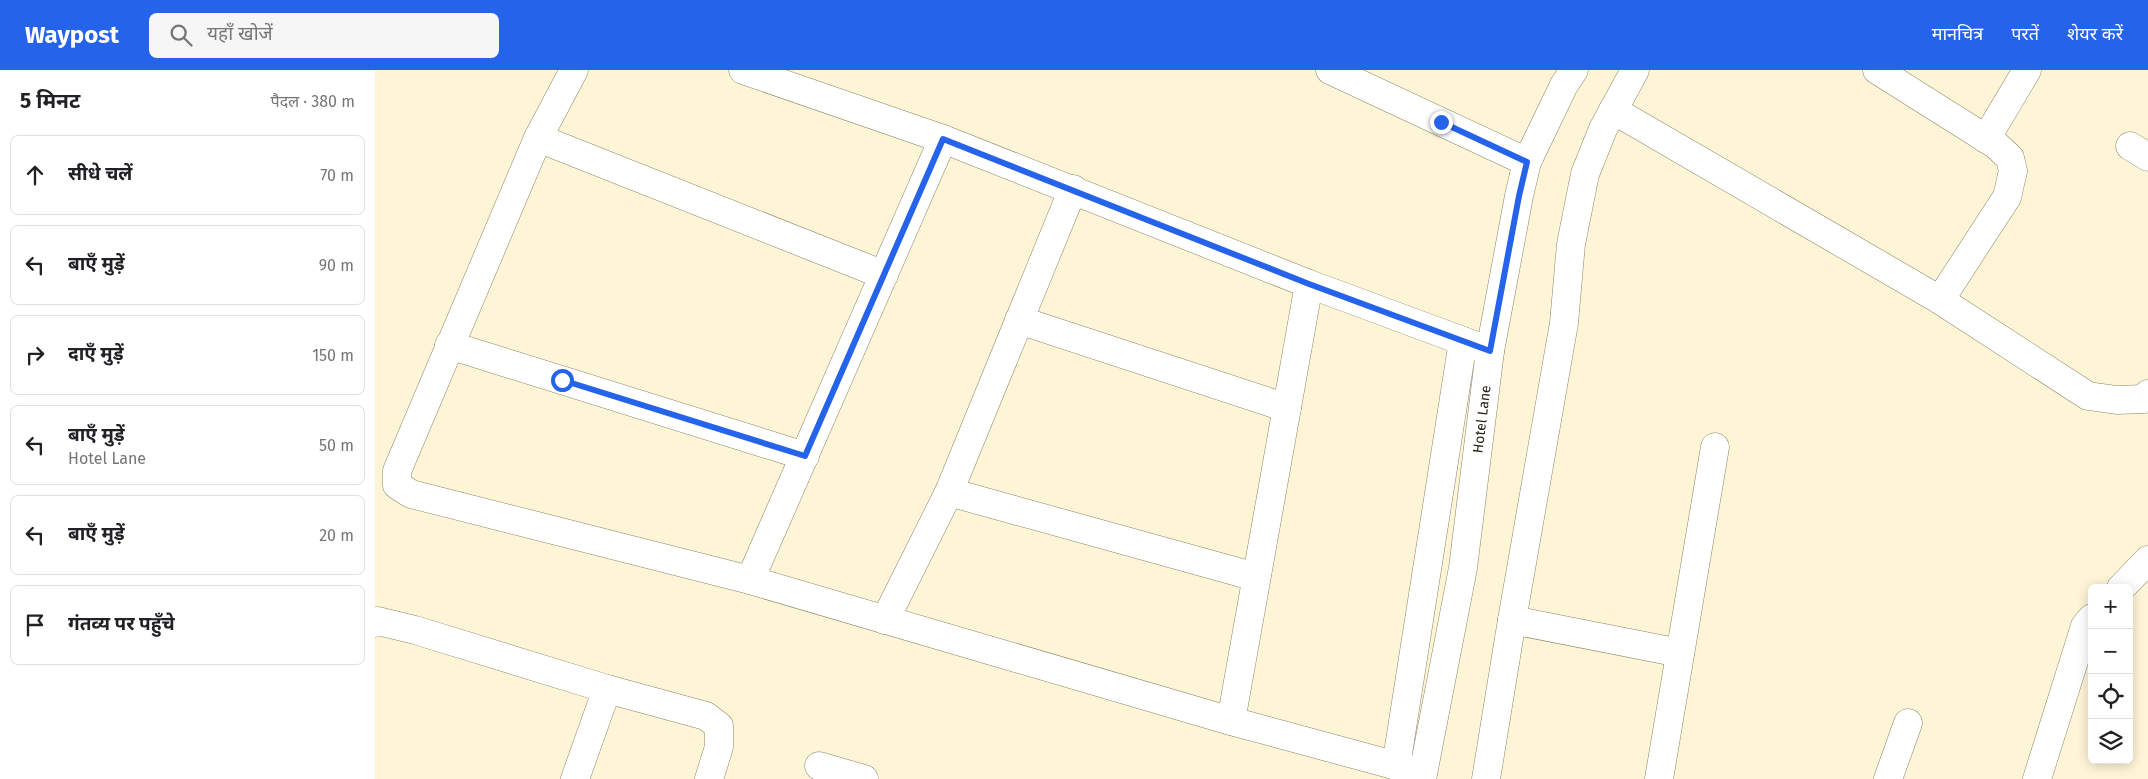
<!DOCTYPE html>
<html lang="hi">
<head>
<meta charset="utf-8">
<style>
  :root { --surface:#fff; --page:#f6f6f6; --text:#202124; --muted:#757577; --line:#e0e0e0; --accent:#2563eb }
  body { margin:0; font-family:"Fira Sans","Noto Sans Devanagari",sans-serif; background:var(--page); color:var(--text) }
  .controls { position:absolute; right:15px; bottom:15px; display:grid; overflow:hidden; border-radius:8px; box-shadow:0 2px 12px #0003 }
  .controls button { width:45px; height:45px; display:grid; place-items:center; padding:0; border:0; border-bottom:1px solid var(--line); background:var(--surface); color:var(--text); font:25px sans-serif }
  .stop { position:absolute; width:15px; height:15px; margin:-11px; border:4px solid #2563eb; border-radius:50%; background:#fff }
  .stop.end { background:#2563eb; border-color:#fff; box-shadow:0 1px 5px #0008 }
  .list { margin:0; padding:0; list-style:none }
  h2 { display:flex; justify-content:space-between; align-items:center; height:65px; margin:0; padding:0 20px; font-size:21px }
  h2 small { font-size:16px; font-weight:400; color:var(--muted) }
  .list li { display:grid; grid-template-columns:32px 1fr auto; gap:15px; align-items:center; box-sizing:border-box; height:80px; margin:0 10px 10px; padding:0 10px; border:1px solid var(--line); border-radius:8px }
  .list b { display:block; font-size:19px; white-space:nowrap }
  .list p { margin:0; font-size:16px; white-space:nowrap; color:var(--muted) }
  .list em { font-size:16px; font-style:normal; color:var(--muted) }
  .icon { flex:none; width:28px; height:28px; fill:none; stroke:currentColor; stroke-width:2; stroke-linecap:round; stroke-linejoin:round }
  .map { position:relative; flex:none; width:1773px; height:709px; overflow:hidden }
  header { display:flex; align-items:center; gap:30px; box-sizing:border-box; height:70px; padding:0 25px; background:var(--accent); color:#fff }
  header strong { font-size:24px }
  nav { display:flex; gap:28px; margin-inline-start:auto; font-size:18px }
  .search { width:350px; height:45px; background:var(--page); display:flex; align-items:center; gap:12px; box-sizing:border-box; padding:0 18px; border-radius:8px; color:var(--muted); font-size:19px }
  main { display:flex }
  aside { flex:1; background:var(--surface) }
  .map>svg:first-child { display:block }
  .lines { fill:none; stroke-linecap:round; stroke-linejoin:round }
  .minor-casing { stroke:#8b8368; stroke-width:29 }
  .tertiary-casing { stroke:#8b8368; stroke-width:29 }
  .minor { stroke:#fff; stroke-width:28 }
  .tertiary { stroke:#fff; stroke-width:28 }
  .route { stroke:#2563eb; stroke-width:6 }
  .labels { text-anchor:middle; stroke-width:4; stroke-linejoin:round; paint-order:stroke }
  .street-label { font-size:14px; fill:#252116; stroke:#fff }
</style>
</head>
<body>
<header>
<strong>Waypost</strong>
<div class="search"><svg class="icon" aria-label="search" viewBox="0 0 24 24"><circle cx="10" cy="10" r="6"/><path d="M15 15l6 6"/></svg>यहाँ खोजें</div>
<nav><a>मानचित्र</a><a>परतें</a><a>शेयर करें</a></nav>
</header>
<main>
<aside>
<h2>5 मिनट<small>पैदल · 380 m</small></h2>
<ul class="list">
<li><svg class="icon" aria-label="ahead" viewBox="0 0 24 24"><path d="M12 20V5M6 11l6-6 6 6"/></svg><div><b>सीधे चलें</b></div><em>70 m</em></li>
<li><svg class="icon" aria-label="left" viewBox="0 0 24 24"><path d="M17 20v-9H6M10 6l-5 5 5 5"/></svg><div><b>बाएँ मुड़ें</b></div><em>90 m</em></li>
<li><svg class="icon" aria-label="right" viewBox="0 0 24 24"><path d="M7 20v-9h11M14 6l5 5-5 5"/></svg><div><b>दाएँ मुड़ें</b></div><em>150 m</em></li>
<li><svg class="icon" aria-label="left" viewBox="0 0 24 24"><path d="M17 20v-9H6M10 6l-5 5 5 5"/></svg><div><b>बाएँ मुड़ें</b><p>Hotel Lane</p></div><em>50 m</em></li>
<li><svg class="icon" aria-label="left" viewBox="0 0 24 24"><path d="M17 20v-9H6M10 6l-5 5 5 5"/></svg><div><b>बाएँ मुड़ें</b></div><em>20 m</em></li>
<li><svg class="icon" aria-label="arrive" viewBox="0 0 24 24"><path d="M6 21V4h12l-3 4 3 4H6"/></svg><div><b>गंतव्य पर पहुँचे</b></div></li>
</ul>
</aside>
<div class="map">
<svg width="1773" height="709" viewBox="0 0 1773 709">
  <rect width="100%" height="100%" fill="#fef5d7"/>
  <g class="lines">
    <defs>
      <g id="minor">
        <polyline points="199,0 163,68 22,401 22,415 36,424 375,510 856,651 1048,703"/>
        <polyline points="368,0 568,69 934,214 1115,281"/>
        <polyline points="955,0 1152,92"/>
        <polyline points="1502,0 1621,75 1635,88 1638,101 1632,127 1565,230"/>
        <polyline points="1238,40 1565,230 1713,326 1742,330 1769,329 1773,324"/>
        <polyline points="163,68 509,205"/>
        <polyline points="1611,69 1652,0"/>
        <polyline points="1755,76 1773,87"/>
        <polyline points="644,250 912,338"/>
        <polyline points="74,275 430,386"/>
        <polyline points="574,422 698,119"/>
        <polyline points="375,510 568,69"/>
        <polyline points="1746,518 1773,490"/>
        <polyline points="510,550 574,422 881,507"/>
        <polyline points="1137,550 1305,583"/>
        <polyline points="0,553 3,551 40,560 232,619 331,646 344,656 344,677 334,709"/>
        <polyline points="856,651 934,214"/>
        <polyline points="444,696 489,709"/>
        <polyline points="1021,696 1088,271"/>
        <polyline points="200,709 232,619"/>
        <polyline points="1111,709 1137,550 1189,253 1196,174 1210,104 1228,59 1260,0"/>
        <polyline points="1284,709 1340,377"/>
        <polyline points="1513,709 1533,653"/>
        <polyline points="1662,709 1710,556 1717,548"/>
      </g>
      <g id="tertiary">
        <path id="s1" d="M1047 709 1088 498 1115 281 1144 126 1152 92 1189 15 1199 0"/>
      </g>
    </defs>
    <use href="#minor" class="minor-casing"/>
    <use href="#tertiary" class="tertiary-casing"/>
    <use href="#minor" class="minor"/>
    <use href="#tertiary" class="tertiary"/>
  </g>
  <g class="lines">
    <polyline class="route" points="187,310 430,386 568,69 934,214 1115,281 1144,126 1152,92 1066,52"/>
  </g>
  <g class="labels">
    <g class="street-label">
      <text dy="5" stroke="none"><textPath href="#s1" startOffset="365">Hotel Lane</textPath></text>
    </g>
  </g>
</svg>
<div class="controls">
<button>+</button>
<button>−</button>
<button><svg class="icon" aria-label="locate" viewBox="0 0 24 24"><circle cx="12" cy="12" r="6"/><path d="M12 2v4M12 18v4M2 12h4M18 12h4"/></svg></button>
<button><svg class="icon" aria-label="layers" viewBox="0 0 24 24"><path d="M12 4l9 5-9 5-9-5zM3 14l9 5 9-5"/></svg></button>
</div>
<div class="stop" style="left:187px;top:310px"></div>
<div class="stop end" style="left:1066px;top:52px"></div>
</div>
</main>
</body>
</html>
